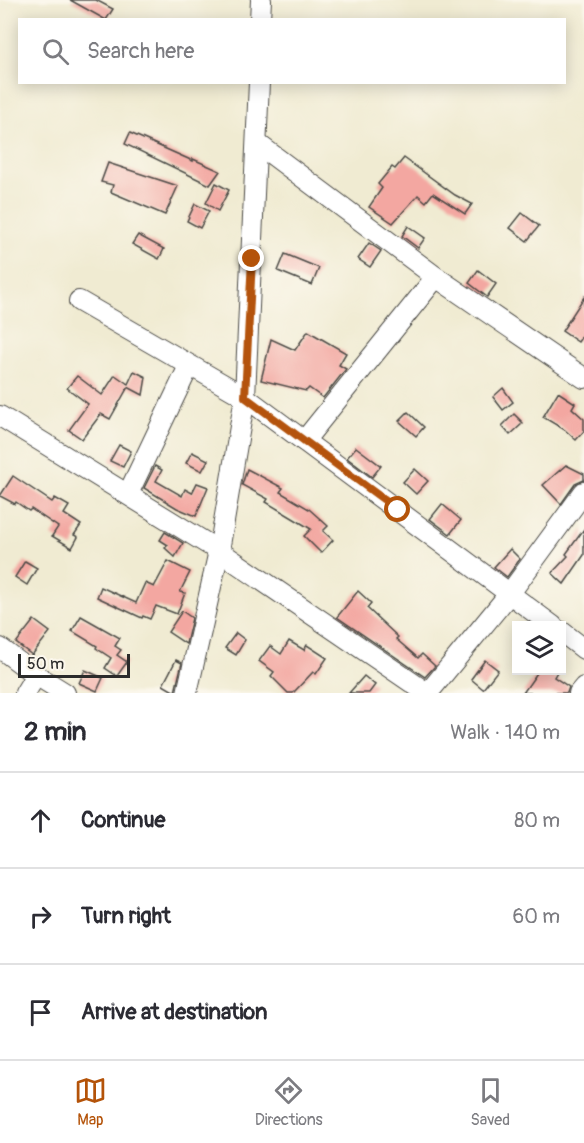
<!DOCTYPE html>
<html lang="en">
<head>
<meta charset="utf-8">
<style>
  :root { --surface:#fff; --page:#f2f2f3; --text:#2b2b33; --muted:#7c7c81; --line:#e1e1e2; --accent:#b45309 }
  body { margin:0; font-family:Pangolin,sans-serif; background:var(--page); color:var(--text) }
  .controls { position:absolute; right:18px; bottom:18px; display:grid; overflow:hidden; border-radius:0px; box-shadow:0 3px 15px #0003 }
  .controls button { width:54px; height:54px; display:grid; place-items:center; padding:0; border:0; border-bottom:2px solid var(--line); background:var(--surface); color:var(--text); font:30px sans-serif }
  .scale { position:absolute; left:18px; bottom:15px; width:112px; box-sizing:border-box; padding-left:6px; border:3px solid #2b2b2b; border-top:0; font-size:16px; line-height:21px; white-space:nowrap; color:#2b2b2b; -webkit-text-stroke:4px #fbf7ec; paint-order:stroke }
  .stop { position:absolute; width:18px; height:18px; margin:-14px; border:4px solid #b45309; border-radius:50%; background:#fff }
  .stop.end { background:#b45309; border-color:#fff; box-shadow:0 2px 6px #0008 }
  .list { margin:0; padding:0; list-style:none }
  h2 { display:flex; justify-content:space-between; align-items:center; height:78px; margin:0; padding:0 24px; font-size:26px }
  h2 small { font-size:20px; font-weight:400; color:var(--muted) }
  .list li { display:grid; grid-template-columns:39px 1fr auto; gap:18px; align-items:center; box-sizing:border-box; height:96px; padding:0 24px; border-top:2px solid var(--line) }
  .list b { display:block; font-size:22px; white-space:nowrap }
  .list em { font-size:20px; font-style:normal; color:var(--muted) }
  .icon { flex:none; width:33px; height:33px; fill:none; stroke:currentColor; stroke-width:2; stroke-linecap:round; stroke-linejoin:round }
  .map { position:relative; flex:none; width:584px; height:693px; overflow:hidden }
  .search { position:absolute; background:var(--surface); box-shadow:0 3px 15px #0003; left:18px; right:18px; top:18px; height:66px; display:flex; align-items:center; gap:15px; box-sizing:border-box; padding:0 21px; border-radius:0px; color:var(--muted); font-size:22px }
  .sheet { height:366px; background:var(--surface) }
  nav { display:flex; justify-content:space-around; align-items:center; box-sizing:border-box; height:84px; border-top:2px solid var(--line); background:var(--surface); font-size:16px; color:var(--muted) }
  nav a { display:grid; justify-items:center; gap:3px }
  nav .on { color:var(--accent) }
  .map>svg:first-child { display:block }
  .building { fill:#f3a7a1 }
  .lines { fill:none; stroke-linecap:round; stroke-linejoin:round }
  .minor-casing { stroke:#494844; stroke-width:22 }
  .minor { stroke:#fff; stroke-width:20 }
  .route { stroke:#b45309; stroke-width:8 }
</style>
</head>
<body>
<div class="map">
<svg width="584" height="693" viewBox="0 0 584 693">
  <rect width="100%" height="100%" fill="#fbf7ec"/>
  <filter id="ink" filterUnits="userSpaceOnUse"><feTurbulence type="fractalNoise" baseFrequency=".0167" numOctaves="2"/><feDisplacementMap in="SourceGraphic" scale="12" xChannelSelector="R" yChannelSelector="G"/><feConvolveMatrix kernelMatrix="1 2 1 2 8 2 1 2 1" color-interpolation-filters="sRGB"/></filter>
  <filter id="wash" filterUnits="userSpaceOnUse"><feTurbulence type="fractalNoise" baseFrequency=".008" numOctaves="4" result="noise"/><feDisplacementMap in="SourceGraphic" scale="24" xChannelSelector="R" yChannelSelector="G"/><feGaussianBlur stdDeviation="1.35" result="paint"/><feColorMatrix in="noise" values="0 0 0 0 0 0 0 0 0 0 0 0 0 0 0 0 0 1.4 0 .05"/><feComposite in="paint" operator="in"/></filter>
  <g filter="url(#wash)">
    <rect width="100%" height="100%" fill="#f0ebd2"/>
    <g id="blocks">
      <g class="building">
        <polygon points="70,0 96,0 113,9 106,20"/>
        <polygon points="130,133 193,161 193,159 220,171 210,185 125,144"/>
        <polygon points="404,158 455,195 472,204 465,214 433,193 426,202 418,195 393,223 369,207 382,188 378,184 392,167 395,169"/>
        <polygon points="108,163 178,186 165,215 111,192 113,185 101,182"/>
        <polygon points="216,183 229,190 218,211 206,203"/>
        <polygon points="195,204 209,211 200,228 187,221"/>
        <polygon points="522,213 539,226 527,241 510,228"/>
        <polygon points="408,226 425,238 418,248 402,236"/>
        <polygon points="138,235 164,249 159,259 132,244"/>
        <polygon points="369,243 381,251 370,267 358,259"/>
        <polygon points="285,254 319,268 312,285 278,271"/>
        <polygon points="478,270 496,284 487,297 469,283"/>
        <polygon points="584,297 584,333 578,342 562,331"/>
        <polygon points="308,331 346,353 339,365 346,369 323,398 309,388 306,391 261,380 271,339 295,350"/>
        <polygon points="134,371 146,377 143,395 128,387 110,419 101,414 82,439 69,430 88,404 67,388 77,376 102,395 115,375 128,384"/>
        <polygon points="503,388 513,402 503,410 493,397"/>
        <polygon points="558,392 575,403 572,408 584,419 584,431 576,440 565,430 543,417"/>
        <polygon points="408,412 424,427 416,436 399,421"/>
        <polygon points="514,414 523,423 510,435 502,426"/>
        <polygon points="119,445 131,451 123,467 110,461"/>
        <polygon points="356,447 381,466 372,477 347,458"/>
        <polygon points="192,452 208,460 202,471 186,463"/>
        <polygon points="566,465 584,474 584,480 575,484 561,504 543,485"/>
        <polygon points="155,466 162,470 156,481 182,496 185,489 192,493 197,483 208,487 196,516 177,508 144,488"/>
        <polygon points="247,469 283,488 280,492 309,509 328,526 323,531 333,540 321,553 304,536 311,529 266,502 268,499 242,485"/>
        <polygon points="415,469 428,481 416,494 403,482"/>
        <polygon points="13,476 52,502 55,498 69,506 64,514 81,525 74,535 78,537 72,548 52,536 58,527 31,509 29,511 16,502 15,504 0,496"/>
        <polygon points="442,504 461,520 450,534 430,519"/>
        <polygon points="584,529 584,555 564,584 552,573 568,556 566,554"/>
        <polygon points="165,532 183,543 175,557 165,548 168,545 160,540"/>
        <polygon points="510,549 520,559 507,577 494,567"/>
        <polygon points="25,561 37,568 27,585 15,577"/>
        <polygon points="168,561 190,572 180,592 185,593 177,614 156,606 150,619 143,616 142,618 97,597 101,587 136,603 145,583 154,587"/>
        <polygon points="358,591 371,603 367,608 398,637 396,639 418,658 422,654 435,666 425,677 337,617"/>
        <polygon points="182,611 192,618 186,644 168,632"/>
        <polygon points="81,616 120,638 115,646 121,650 117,655 127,662 117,676 105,668 111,658 96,648 97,646 72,631"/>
        <polygon points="34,620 50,632 32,655 16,643"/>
        <polygon points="236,633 245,640 236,655 225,648"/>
        <polygon points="289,641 304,650 307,645 327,658 316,674 313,672 293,693 288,693 271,676 274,672 259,661 270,646 281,654"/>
        <polygon points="176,660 182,663 175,692 163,685"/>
        <polygon points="485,660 498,670 483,689 471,679"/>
        <polygon points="85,670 103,678 97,691 79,683"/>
        <polygon points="539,670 558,670 554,677 569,687 567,693 523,693"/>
        <polygon points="364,676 375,685 369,693 349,693"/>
      </g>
    </g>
  </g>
  <g filter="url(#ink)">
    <use href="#blocks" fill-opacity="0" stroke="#494844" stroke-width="1.5"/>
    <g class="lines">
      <defs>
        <g id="minor">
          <polyline points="260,20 261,0"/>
          <polyline points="258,144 436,277 584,378"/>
          <polyline points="79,301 245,397 553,626"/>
          <polyline points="0,416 219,551 427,693"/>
          <polyline points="304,441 436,277"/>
          <polyline points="128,494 189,366"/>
          <polyline points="562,632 584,649"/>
          <polyline points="0,648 36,675 65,693"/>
          <polyline points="25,693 36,675"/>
          <polyline points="187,693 219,551 245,397 259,82"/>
          <polyline points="428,693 510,593 584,492"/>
          <polyline points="579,693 584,687"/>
        </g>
      </defs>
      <use href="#minor" class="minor-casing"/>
      <use href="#minor" class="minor"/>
    </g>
  </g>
  <g class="lines" filter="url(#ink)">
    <polyline class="route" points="252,259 245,397 398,510"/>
  </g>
</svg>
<div class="controls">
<button><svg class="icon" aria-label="layers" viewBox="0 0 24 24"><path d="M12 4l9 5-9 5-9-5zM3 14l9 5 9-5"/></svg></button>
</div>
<div class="scale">50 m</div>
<div class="stop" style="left:398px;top:510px"></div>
<div class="stop end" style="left:252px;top:259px"></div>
<div class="search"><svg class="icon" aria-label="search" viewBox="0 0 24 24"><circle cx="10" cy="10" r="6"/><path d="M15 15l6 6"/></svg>Search here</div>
</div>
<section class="sheet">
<h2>2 min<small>Walk · 140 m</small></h2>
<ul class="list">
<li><svg class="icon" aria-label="ahead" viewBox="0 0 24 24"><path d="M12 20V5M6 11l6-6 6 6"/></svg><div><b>Continue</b></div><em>80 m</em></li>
<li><svg class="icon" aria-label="right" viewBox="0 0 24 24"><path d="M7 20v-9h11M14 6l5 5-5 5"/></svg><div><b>Turn right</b></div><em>60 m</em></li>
<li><svg class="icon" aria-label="arrive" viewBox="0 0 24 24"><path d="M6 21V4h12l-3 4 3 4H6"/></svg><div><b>Arrive at destination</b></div></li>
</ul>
</section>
<nav>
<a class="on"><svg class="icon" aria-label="map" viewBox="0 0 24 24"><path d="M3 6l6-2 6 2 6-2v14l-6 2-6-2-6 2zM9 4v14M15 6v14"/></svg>Map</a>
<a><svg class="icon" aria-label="directions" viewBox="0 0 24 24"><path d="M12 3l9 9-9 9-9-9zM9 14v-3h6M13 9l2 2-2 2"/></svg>Directions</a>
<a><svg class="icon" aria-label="saved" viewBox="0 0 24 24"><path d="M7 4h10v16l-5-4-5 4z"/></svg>Saved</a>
</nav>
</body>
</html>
